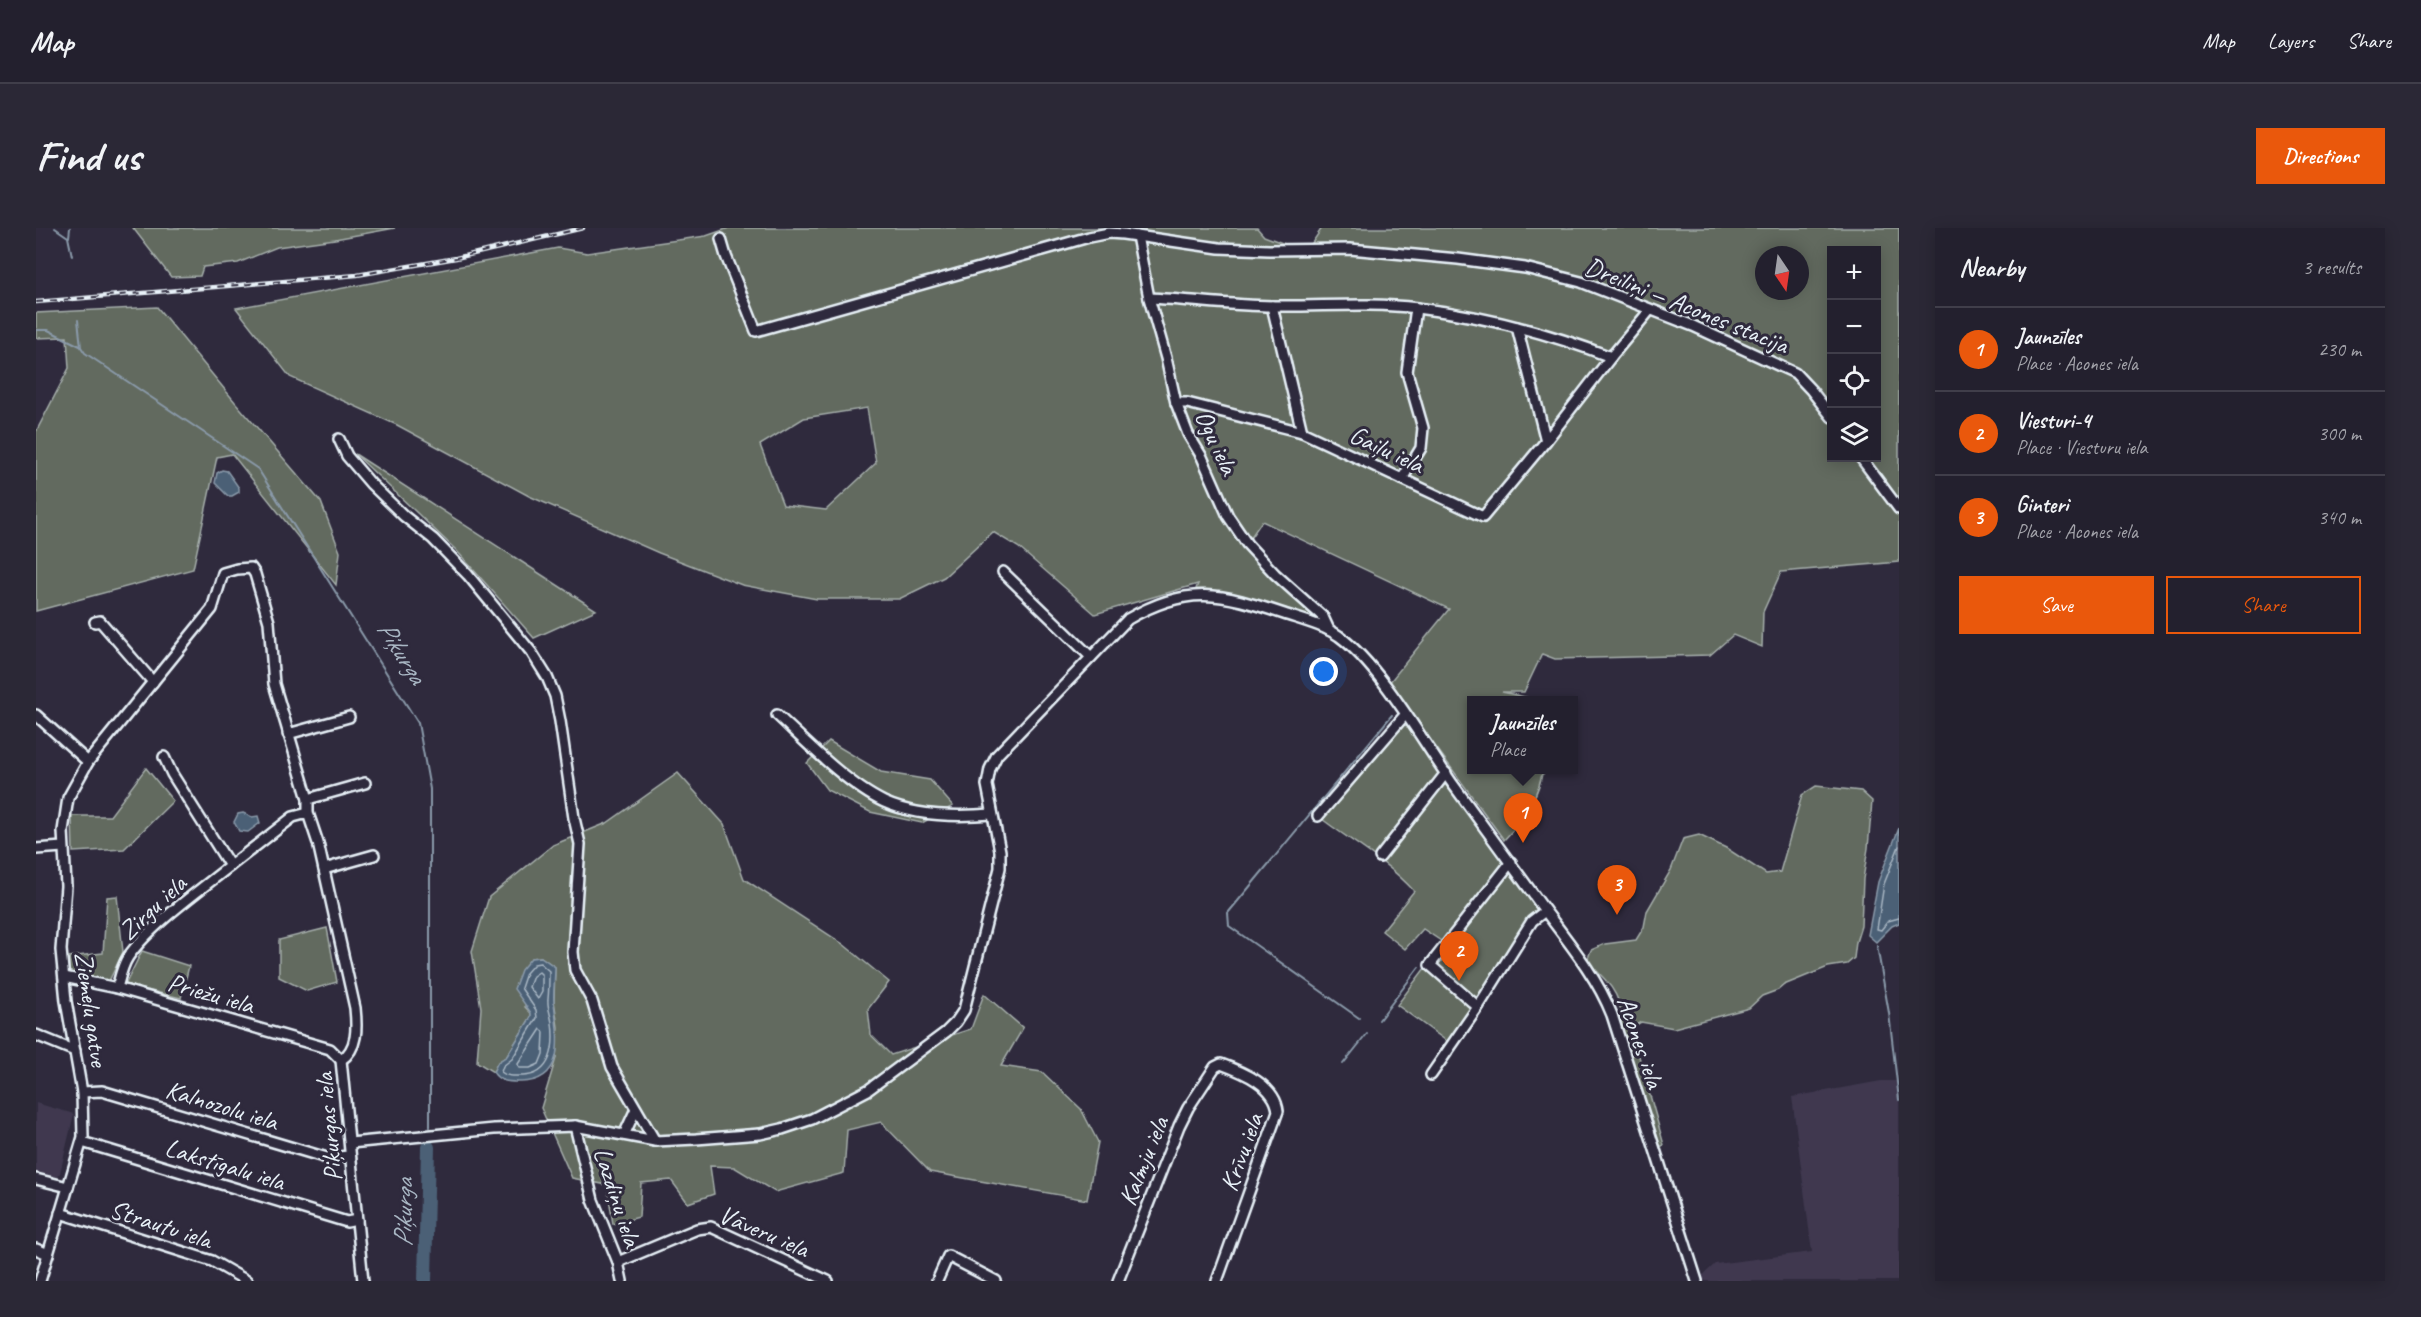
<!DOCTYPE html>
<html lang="en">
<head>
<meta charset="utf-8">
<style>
  :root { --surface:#23202e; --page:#2b2836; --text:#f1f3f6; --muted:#a3a3aa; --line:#403e4a; --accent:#ea580c }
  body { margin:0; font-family:Caveat,sans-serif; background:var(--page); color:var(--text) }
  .controls { position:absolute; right:18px; top:18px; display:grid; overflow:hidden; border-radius:0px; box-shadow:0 3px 15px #0003 }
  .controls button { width:54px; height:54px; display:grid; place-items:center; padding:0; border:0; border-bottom:2px solid var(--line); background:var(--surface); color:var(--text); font:30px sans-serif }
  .compass { position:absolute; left:1719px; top:18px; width:54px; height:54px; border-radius:50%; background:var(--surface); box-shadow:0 3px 15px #0003; rotate:167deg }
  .you { position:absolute; left:1288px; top:444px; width:21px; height:21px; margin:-15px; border:4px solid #fff; border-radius:50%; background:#1a73e8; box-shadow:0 0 0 9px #1a73e833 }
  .badge { display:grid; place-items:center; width:39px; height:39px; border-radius:50%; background:var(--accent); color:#fff; font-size:20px; font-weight:700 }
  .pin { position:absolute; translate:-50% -50px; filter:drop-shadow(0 2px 3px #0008) }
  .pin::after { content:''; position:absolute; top:32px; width:21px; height:18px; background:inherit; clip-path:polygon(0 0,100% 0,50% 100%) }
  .popup { position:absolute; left:1431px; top:468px; width:111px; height:78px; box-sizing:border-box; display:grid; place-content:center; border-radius:0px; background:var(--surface); filter:drop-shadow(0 2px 4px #0005); font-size:20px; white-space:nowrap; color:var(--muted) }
  .popup b { font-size:22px; color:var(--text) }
  .popup::after { content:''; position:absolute; left:50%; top:100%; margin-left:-12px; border:12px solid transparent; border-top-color:var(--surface) }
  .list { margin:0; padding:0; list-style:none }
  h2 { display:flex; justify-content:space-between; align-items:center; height:78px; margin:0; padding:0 24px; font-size:26px }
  h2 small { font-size:20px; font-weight:400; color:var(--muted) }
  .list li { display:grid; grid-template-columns:39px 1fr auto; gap:18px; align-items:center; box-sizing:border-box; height:84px; padding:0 24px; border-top:2px solid var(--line) }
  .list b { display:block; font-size:22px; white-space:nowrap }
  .list p { margin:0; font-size:20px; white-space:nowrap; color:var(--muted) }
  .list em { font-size:20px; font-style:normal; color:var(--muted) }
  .actions { display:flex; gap:12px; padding:18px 24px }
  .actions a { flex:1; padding:14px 0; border:2px solid var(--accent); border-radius:0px; text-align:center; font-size:21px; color:var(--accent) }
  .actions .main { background:var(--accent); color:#fff }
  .icon { flex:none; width:33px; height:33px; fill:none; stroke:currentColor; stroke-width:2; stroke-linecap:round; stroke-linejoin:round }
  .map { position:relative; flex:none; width:1863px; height:1053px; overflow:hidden; border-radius:0px }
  header { display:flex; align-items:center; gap:36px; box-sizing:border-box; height:84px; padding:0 30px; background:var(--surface); border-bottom:2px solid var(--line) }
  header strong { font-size:28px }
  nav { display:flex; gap:33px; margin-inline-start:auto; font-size:21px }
  .intro { display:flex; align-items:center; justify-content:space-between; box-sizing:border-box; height:144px; padding:0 36px }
  h1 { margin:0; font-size:42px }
  .button { padding:15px 27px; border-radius:0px; background:var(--accent); color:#fff; font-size:21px; font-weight:700 }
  main { display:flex; gap:36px; padding:0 36px }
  aside { flex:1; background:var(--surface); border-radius:0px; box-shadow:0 3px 15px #0003 }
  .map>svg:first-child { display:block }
  .built { fill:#3f394f }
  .green { fill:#626a5e; stroke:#a5aeab; stroke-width:1.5; fill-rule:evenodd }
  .water { fill:#4b6076; stroke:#8a9aaa; stroke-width:1.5 }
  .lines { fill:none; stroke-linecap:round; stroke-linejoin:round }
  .shore { stroke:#a9b7c4; stroke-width:1.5 }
  .stream { stroke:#8a9aaa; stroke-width:2 }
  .river { stroke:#4b6076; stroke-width:14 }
  .minor-casing { stroke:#e8f1f8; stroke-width:14 }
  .minor { stroke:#2f2a3d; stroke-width:9 }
  .rail-casing { stroke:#e8f1f8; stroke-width:4.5 }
  .rail { stroke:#2f2a3d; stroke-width:2; stroke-dasharray:7; stroke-linecap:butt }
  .labels { text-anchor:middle; stroke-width:6; stroke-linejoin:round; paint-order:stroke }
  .street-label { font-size:26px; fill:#e8f1f8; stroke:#2f2a3d }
  .water-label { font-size:27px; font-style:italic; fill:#a9b7c4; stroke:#2f2a3d }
</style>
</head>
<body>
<header>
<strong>Map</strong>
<nav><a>Map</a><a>Layers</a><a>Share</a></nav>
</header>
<div class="intro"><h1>Find us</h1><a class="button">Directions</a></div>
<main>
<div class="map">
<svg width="1863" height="1053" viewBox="0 0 1863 1053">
  <rect width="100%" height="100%" fill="#2f2a3d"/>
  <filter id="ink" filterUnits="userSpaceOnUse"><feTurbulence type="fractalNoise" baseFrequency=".0167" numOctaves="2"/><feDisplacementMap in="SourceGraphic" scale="12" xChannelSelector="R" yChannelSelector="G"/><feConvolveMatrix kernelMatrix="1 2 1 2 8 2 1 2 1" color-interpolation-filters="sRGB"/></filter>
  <g filter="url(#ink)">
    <g class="built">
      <polygon points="1845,853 1860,853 1863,872 1863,1053 1666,1053 1665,1049 1679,1036 1776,1024 1756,869"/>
      <polygon points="0,875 38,886 24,945 19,953 0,948"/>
    </g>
    <g class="green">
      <polygon points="97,0 359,0 299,11 241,19 202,35 167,39 164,48 135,49"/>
      <path d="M693 0H1221L1228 8 1270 24 1286 0H1863V334L1745 344 1727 384 1726 419 1697 407 1674 427 1519 431 1506 426 1488 464H1466L1502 472H1436V542H1520L1506 546C1501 572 1486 593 1468 612L1353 455 1413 381 1226 293 1208 319 1277 386 1273 391C1233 376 1203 362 1160 361L1162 356 1059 386 982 319 957 304 908 349 863 371H781L706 357 623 325 493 268 361 197 254 149 200 80 522 20 551 25 670 8ZM1796 22H1840V230H1796ZM1728 27H1764V63H1728ZM831 180 840 235 790 282 747 277 724 217 768 190Z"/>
      <polygon points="121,79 199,174 285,274 304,324 300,357 196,226 181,229 157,341 0,383 0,204 33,140 31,109 0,110 0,85"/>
      <polygon points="319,226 560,382 498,410 420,322"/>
      <path d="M1369 487 1509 683 1496 693 1416 817 1361 777 1408 715 1387 701 1369 721 1346 703 1378 663C1350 632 1314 613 1282 588Z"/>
      <polygon points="793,513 845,544 894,552 917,578 886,595 834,584 791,562 771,535"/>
      <polygon points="110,540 137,573 88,621 37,624 36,588 74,588"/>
      <polygon points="642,545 688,596 708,651 807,716 853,754 832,781 835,807 855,827 935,801 948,766 987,800 965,838 1006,844 1045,881 1062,914 1051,972 894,944 845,894 811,902 808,945 739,964 698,939 674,938 678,966 652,975 635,952 605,955 603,989 577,996 571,957 536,950 505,880 520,830 522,799 518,772 519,739 505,729 495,730 489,779 495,785 495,789 471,828 462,834 457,844 441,834 445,780 436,723 453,669 517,617 571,595"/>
      <path d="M1780 558 1825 563 1836 573 1832 620 1827 651 1825 698 1820 714 1818 730 1811 736 1792 739 1748 757 1742 762 1726 768 1713 780 1638 800 1605 794 1598 798 1599 814 1628 917 1619 921 1585 807C1589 769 1576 758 1551 733L1555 722 1569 716 1600 712 1608 699 1611 683 1635 642 1647 611 1663 607 1690 620 1730 646 1744 644 1766 567Z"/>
      <polygon points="81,668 87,724 73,753 33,745 33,729 67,725 71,669"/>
      <polygon points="291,700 301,754 271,763 243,749 243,712"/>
      <polygon points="106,723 153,738 145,770 89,757"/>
    </g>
    <g class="water">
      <polygon points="186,242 191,243 203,260 203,264 196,268 192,268 179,255 181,245"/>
      <polygon points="207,585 216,589 222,588 224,595 212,604 203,603 198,594 202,586"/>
      <polygon points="1863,600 1863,695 1856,698 1840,714 1832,707 1842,654"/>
      <path d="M505 729 519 739C519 751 517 764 518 775 522 808 531 853 485 854 474 854 464 855 457 844L462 834 471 828 495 789V785L478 761 485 742 495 730Z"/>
    </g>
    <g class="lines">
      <g class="shore">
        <polyline points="1863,618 1848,656 1841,701 1845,702 1852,693 1863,690"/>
        <path d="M504 735 513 743C513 753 513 762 512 771 511 779 515 787 516 795 519 818 516 847 487 848 479 848 471 849 465 844L467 838 476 831 501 790 500 782 485 760 490 745 498 736Z"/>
        <polygon points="503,744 506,747 506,764 502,771 493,759 497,748"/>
        <polygon points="505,801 508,804 507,826 503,836 494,840 483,840 482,836"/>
      </g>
      <g class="stream">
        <polyline points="19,0 32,9 36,28"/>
        <polyline points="33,9 34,0"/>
        <polyline points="42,92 45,119 49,125 222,241 382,495 394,561 394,899"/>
        <polyline points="0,102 12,102 44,118"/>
        <polyline points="1841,718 1853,785 1863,872"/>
        <polyline points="1323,790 1193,698 1192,685 1356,487"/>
        <polyline points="1343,792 1383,739"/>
        <polyline points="1307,836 1331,806"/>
      </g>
      <polyline class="river" points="389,1053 392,919"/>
      <defs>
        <g id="minor">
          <polyline points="1101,8 1113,70 1130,130 1140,175 1152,206 1166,229 1192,288 1211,316 1239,346 1287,389 1293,402"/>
          <polyline points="685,11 690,28 720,103 1053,9 1073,5 1087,6 1183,20 1233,22 1314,21 1422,31 1489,40 1545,54 1657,98 1759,145 1775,162 1796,189"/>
          <path d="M1113 70C1154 72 1195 77 1236 78 1284 79 1332 74 1381 80 1447 88 1513 105 1575 129L1510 213 1447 289 1266 204 1151 175H1140"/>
          <polyline points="1236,78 1266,204"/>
          <polyline points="1481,99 1510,213"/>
          <polyline points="1575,129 1614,82"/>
          <polyline points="303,211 311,228 335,256 368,288 397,311 432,347 496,425 511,449 519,468 524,493 538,590 544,616 537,724 539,742 556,773 576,839 619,913"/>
          <polyline points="1825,230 1863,281"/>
          <polyline points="1366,251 1385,220 1387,200 1371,144 1380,80"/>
          <polyline points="967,344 1055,429"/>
          <polyline points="59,394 64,393 117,454"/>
          <polyline points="0,487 52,534"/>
          <path d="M741 487C770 514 812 557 848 574 881 589 921 589 956 586"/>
          <polyline points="252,506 313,489"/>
          <polyline points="128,529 136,546 194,638 257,589 272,585"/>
          <polyline points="272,571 329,555"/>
          <polyline points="1282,588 1369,487"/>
          <polyline points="0,621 27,619"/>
          <polyline points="1344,629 1410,545"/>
          <polyline points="288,641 338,627"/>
          <polyline points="28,749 81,760 294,821 305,832"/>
          <path d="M81 760C84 749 86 738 92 729 114 697 164 662 194 638"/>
          <polyline points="1442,779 1394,737 1475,634"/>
          <polyline points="0,807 39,823"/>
          <polyline points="305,832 327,1053"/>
          <polyline points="1395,847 1442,779 1496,693 1509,683"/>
          <polyline points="46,864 66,863 291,930 313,928"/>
          <polyline points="539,898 557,972 582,1034 586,1053"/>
          <polyline points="588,907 600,881"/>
          <polyline points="46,914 311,994 321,992"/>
          <path d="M314 915 458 901 539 898 619 913 660 911 724 906 746 901 776 891 832 862 910 804 920 794 928 782 964 640V623L951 557 954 541 961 527 1092 391C1152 356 1185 365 1248 386 1266 392 1287 397 1303 408 1345 439 1385 511 1416 555 1447 598 1479 641 1510 684 1534 716 1561 749 1576 787L1661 1053"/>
          <polyline points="0,951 32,959"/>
          <polyline points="24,985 176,1033 211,1053"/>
          <polyline points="0,1021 12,1026"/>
          <polyline points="582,1034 661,1001 675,999 792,1053"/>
          <path d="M4 1053 47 909 46 864 30 773 25 722 30 658 27 603 32 570 52 534 176 381 187 345 201 341 215 340 219 346 233 394 238 456 272 571V585L282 615 319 780C321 799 322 821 305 832"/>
          <polyline points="901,1053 912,1028 960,1053"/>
          <path d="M1082 1053 1143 898 1152 880 1179 839 1185 836C1207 844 1239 857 1242 883L1181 1053"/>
        </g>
      </defs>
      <use href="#minor" class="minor-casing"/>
      <use href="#minor" class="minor"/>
      <defs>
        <polyline id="rail" points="0,74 321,47 420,30 547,0"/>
      </defs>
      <use href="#rail" class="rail-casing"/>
      <use href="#rail" class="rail"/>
    </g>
  </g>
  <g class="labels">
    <g class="street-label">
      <text transform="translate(1651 77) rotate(22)" y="9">Dreiliņi — Acones stacija</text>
      <text transform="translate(1181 214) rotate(65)" y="9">Ogu iela</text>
      <text transform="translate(1351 221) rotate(25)" y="9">Gaiļu iela</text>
      <text transform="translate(116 679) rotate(-43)" y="9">Zirgu iela</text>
      <text transform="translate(175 765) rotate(16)" y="9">Priežu iela</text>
      <text transform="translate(56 781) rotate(82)" y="9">Ziemeļu gatve</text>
      <text transform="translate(1605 814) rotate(71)" y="9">Acones iela</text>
      <text transform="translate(186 877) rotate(17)" y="9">Kalnozolu iela</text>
      <text transform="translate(292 899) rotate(-95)" y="9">Piķurgas iela</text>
      <text transform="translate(1205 924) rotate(-70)" y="9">Krīvu iela</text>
      <text transform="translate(1107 933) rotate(-68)" y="9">Kalmju iela</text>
      <text transform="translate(189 936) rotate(17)" y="9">Lakstīgalu iela</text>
      <text transform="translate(582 969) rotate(72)" y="9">Lazdiņu iela</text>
      <text transform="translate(125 996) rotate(18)" y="9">Strautu iela</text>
      <text transform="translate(728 1003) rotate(23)" y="9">Vāveru iela</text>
    </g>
    <g class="water-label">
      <text transform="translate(366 424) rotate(58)" y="9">Piķurga</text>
      <text transform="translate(367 985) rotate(-89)" y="9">Piķurga</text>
    </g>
  </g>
</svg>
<div class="controls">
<button>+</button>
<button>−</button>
<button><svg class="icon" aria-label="locate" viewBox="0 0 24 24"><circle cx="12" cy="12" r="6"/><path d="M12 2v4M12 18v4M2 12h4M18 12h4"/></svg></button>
<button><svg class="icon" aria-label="layers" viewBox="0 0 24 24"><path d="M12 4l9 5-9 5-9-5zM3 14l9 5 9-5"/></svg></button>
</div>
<svg class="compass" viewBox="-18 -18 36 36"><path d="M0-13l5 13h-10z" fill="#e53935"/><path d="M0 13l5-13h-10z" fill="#a3a3aa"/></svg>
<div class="you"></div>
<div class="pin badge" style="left:1487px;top:615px">1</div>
<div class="popup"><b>Jaunzīles</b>Place</div>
<div class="pin badge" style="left:1423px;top:753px">2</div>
<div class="pin badge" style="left:1581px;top:687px">3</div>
</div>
<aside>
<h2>Nearby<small>3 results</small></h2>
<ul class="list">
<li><span class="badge">1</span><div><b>Jaunzīles</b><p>Place · Acones iela</p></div><em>230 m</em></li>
<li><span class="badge">2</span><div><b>Viesturi-4</b><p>Place · Viesturu iela</p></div><em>300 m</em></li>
<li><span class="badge">3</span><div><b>Ginteri</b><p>Place · Acones iela</p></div><em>340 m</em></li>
</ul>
<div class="actions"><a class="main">Save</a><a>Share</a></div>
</aside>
</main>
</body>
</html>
